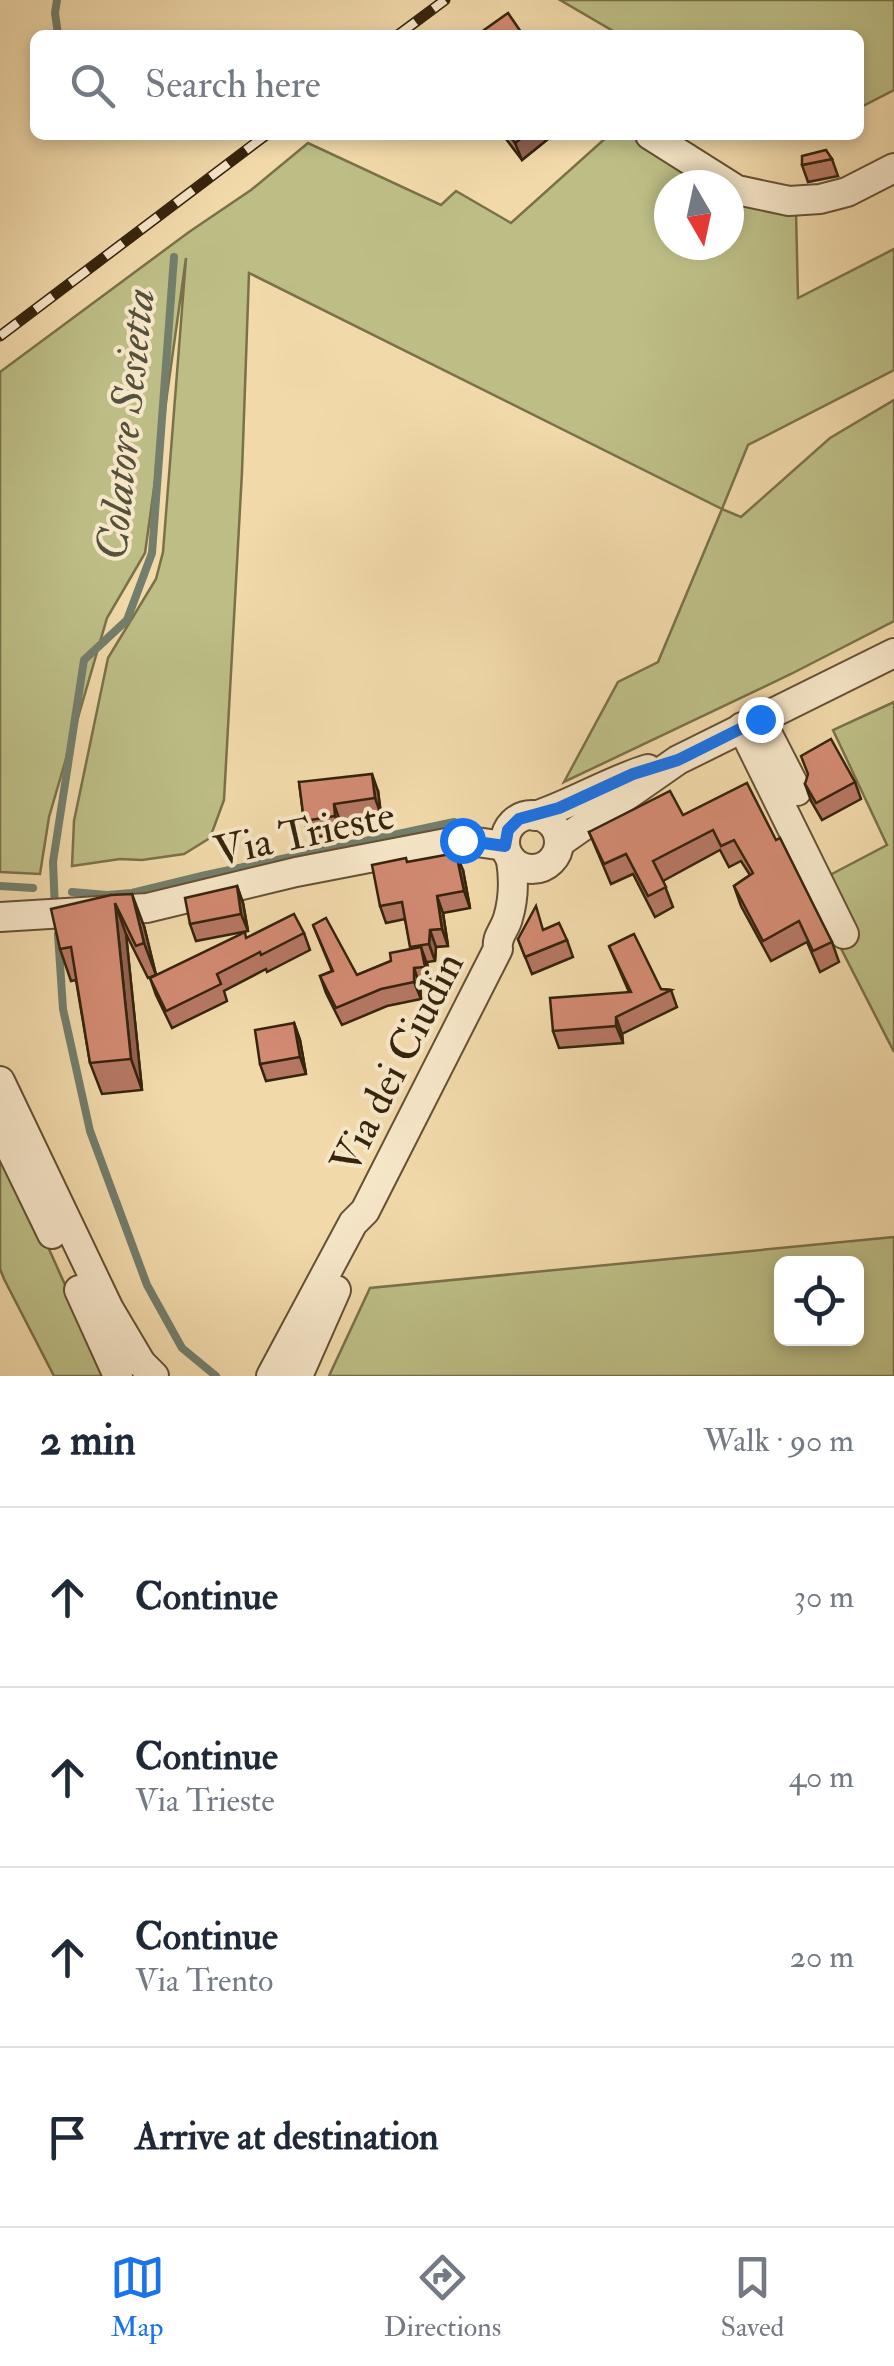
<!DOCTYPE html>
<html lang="en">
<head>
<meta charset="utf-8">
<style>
  :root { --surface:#fff; --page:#f6f6f7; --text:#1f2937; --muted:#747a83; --line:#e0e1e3; --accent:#1a73e8 }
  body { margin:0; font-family:"IM FELL Double Pica",serif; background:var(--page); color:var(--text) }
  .controls { position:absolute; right:30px; bottom:30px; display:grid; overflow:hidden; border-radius:15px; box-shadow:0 5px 15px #0003 }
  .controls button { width:90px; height:90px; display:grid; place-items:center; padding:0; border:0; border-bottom:2px solid var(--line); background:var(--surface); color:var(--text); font:50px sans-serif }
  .compass { position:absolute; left:654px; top:170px; width:90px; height:90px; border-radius:50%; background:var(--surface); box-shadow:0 5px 15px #0003; rotate:171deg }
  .stop { position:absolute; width:30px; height:30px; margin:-22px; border:8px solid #1a73e8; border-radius:50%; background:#fff }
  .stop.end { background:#1a73e8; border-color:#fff; box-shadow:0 2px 10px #0008 }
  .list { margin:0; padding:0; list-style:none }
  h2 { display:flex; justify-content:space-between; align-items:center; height:130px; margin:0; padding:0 40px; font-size:42px }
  h2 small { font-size:32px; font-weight:400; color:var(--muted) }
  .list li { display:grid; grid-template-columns:65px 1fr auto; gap:30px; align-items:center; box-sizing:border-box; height:180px; padding:0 40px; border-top:2px solid var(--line) }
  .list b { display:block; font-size:38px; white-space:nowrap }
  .list p { margin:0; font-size:32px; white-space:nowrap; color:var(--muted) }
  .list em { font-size:32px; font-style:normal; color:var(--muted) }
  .icon { flex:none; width:55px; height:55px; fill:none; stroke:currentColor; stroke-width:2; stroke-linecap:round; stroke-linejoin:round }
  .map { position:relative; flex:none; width:894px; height:1376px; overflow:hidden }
  .search { position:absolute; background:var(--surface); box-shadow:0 5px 15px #0003; left:30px; right:30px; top:30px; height:110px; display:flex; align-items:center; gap:25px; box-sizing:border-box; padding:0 35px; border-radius:15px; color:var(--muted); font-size:38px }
  .sheet { height:850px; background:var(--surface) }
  nav { display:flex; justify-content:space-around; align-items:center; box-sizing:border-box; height:140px; border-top:2px solid var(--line); background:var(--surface); font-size:28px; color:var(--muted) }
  nav a { display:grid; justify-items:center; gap:5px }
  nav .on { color:var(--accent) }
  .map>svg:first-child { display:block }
  .green { fill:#bdbe86; stroke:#7a7149; stroke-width:2.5; fill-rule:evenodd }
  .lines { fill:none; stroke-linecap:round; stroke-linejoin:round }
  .stream { stroke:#737e6c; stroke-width:8 }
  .minor-casing { stroke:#655134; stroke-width:32 }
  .minor { stroke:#f6e6c8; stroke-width:28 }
  .rail-casing { stroke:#36240c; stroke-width:11 }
  .rail { stroke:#f6e6c8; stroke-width:8; stroke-dasharray:22; stroke-linecap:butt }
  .wall { fill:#b57762; stroke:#36240c; stroke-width:2.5 }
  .shaded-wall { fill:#936150; stroke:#36240c; stroke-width:2.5 }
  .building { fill:#d28a72; stroke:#36240c; stroke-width:2.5 }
  .route { stroke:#1a73e8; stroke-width:12 }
  .labels { text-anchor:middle; stroke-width:8; stroke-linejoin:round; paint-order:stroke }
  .street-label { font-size:42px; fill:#36240c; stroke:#f6e6c8 }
  .water-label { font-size:45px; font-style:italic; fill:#54513c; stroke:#f6e6c8 }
</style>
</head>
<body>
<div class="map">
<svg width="894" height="1376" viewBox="0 0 894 1376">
  <rect width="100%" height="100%" fill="#f1d9aa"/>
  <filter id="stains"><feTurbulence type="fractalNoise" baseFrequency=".002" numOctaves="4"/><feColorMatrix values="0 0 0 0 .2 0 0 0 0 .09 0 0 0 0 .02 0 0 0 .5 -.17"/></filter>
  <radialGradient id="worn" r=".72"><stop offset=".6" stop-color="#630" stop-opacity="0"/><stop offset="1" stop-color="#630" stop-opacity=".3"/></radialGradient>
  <g class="green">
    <polygon points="560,0 894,0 894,90 859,108 859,35 620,35"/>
    <polygon points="609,135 629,135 708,185 669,185 669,245 729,245 729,198 796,212 798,298 894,249 894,370 748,445 722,509 741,517 830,438 894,400 894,621 791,674 564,782 618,682 658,662 722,509 249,273 242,472 224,800 210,838 184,854 142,860 120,859 72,866 74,821 108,658 156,579 163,552 186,258 145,553 107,618 49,817 40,874 0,872 0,372 189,232 251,190 308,143 441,205 456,191 511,223"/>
    <polygon points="894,702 894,1052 811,890 830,875 887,845 833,730"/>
    <polygon points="0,1140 106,1376 54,1376 4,1279 0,1269"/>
    <path d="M894 1237V1376H329L370 1288ZM782 1264H856V1338H782Z"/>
  </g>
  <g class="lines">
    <g class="stream">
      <polyline points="57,0 55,13 58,35"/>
      <polyline points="0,886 33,888"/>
      <polyline points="72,892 107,895 132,893 206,875 454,822"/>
      <polyline points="55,910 53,862 84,660 127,620 152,553 174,257"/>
      <polyline points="58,934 63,1009 90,1131 147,1285 182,1348 216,1376"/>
    </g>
    <defs>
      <g id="minor">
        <polyline points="650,135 737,190 789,201 820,199 847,192 894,168"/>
        <polyline points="760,719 797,791"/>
        <polyline points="742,727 844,934"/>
        <circle cx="532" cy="842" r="27"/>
        <path d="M535 816C574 803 609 781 648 769"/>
        <polyline points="559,843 678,760 894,653"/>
        <polyline points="0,917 147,908 296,872 462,840 505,846"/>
        <polyline points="0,1081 109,1309 141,1363 154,1376"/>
        <polyline points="0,1127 52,1234"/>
        <polyline points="79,1290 118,1376"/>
        <path d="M271 1376 353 1223 365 1211 498 949C496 936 505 930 508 918 514 898 514 879 511 860"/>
        <polyline points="298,1376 336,1290"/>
      </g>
    </defs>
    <use href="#minor" class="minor-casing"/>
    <use href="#minor" class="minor"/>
    <defs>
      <g id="rail">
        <polyline points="398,35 445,0"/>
        <polyline points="0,336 266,135"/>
      </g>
    </defs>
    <use href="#rail" class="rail-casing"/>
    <use href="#rail" class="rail"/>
  </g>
  <g class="wall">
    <polygon points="503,135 553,135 522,160"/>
    <polygon points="832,159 838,176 808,182 802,165"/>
    <polygon points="299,782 378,791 381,815 340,821 342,833 310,838 304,821"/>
    <polygon points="855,782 861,799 822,820 811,801 805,784"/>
    <polygon points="683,815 776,840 832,942 839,962 820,972 807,942 771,961 741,906 734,886 750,875 741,861 729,867 720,850 663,881 673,907 655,917 633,874 611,884 589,832"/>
    <polygon points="408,862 463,870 470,908 443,913 448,946 436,947 435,961 427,962 431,984 420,985 421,999 387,1006 342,1025 326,993 320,976 332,971 313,925 357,975 391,961 411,949 405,919 386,923 380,906"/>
    <polygon points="237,886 243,903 248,931 196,941 190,924"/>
    <polygon points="111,895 144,926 156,975 148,978 126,934 142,1090 102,1094 90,1063 76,980 71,981 60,949"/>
    <polygon points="544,930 567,940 573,957 532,974 518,939"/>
    <polygon points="304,933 310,950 267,972 266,969 224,991 227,1001 172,1028 156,995 150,978 247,938"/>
    <polygon points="609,946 661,989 671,990 677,1007 622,1034 623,1043 559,1048 553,1031 629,992"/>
    <polygon points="294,1023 300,1040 306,1074 266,1081 260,1064"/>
  </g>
  <g class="shaded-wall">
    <polygon points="525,135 553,135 522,160 515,143"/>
    <polygon points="372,774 378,791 381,815 375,798"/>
    <polygon points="334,804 340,821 342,833 335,816"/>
    <polygon points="456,853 463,870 470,908 464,891"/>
    <polygon points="237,886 243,903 248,931 241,914"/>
    <polygon points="132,894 144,926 156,975 144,943"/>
    <polygon points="437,896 443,913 448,946 442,929"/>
    <polygon points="115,903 126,934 142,1090 131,1059"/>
    <polygon points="430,930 436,947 435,961 429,944"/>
    <polygon points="421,947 427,964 431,984 425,967"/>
    <polygon points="414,968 420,985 421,999 414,982"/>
    <polygon points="616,1017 622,1034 623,1043 616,1026"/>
    <polygon points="294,1023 300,1040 306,1074 300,1057"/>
  </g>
  <g class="building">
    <polygon points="508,13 521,32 517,35 477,35"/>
    <polygon points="509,135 525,135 515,143"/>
    <polygon points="826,150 832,159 802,165 802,156"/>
    <polygon points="831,739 855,782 816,803 805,784 808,774 801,756"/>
    <polygon points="372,774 375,798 334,804 335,816 304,821 299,782"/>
    <polygon points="747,783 776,840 780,838 832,942 813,951 799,921 763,941 734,886 753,873 734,840 721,846 713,830 653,861 666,887 648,896 626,854 604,864 589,832 670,791 683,815"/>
    <polygon points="456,853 464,891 437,896 442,929 430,930 429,944 410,947 402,902 380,906 372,865 406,858 407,862"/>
    <polygon points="237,886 241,914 190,924 185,898"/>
    <polygon points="132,894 144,943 136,946 115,903 131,1059 90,1063 71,947 60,949 51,909 111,895"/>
    <polygon points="536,906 543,930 559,923 567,940 525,957 518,939"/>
    <polygon points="294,914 304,933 261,955 260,952 217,974 221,984 166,1011 150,978 245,932 246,938"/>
    <polygon points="326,918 357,975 391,961 390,953 421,947 425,967 414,968 414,982 381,989 336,1008 320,976 333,971 313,925"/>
    <polygon points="634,934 661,989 671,990 616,1017 616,1026 553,1031 550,998 631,992 609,946"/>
    <polygon points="294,1023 300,1057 260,1064 255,1030"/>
  </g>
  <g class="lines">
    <polyline class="route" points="462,840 505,846 508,830 519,819 559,808 633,774 678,760 760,719"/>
  </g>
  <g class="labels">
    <g class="street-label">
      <text transform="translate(304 832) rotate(-12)" y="15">Via Trieste</text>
      <text transform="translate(396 1062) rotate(-63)" y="15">Via dei Ciudin</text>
    </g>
    <g class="water-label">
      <text transform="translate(124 424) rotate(-84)" y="16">Colatore Sesietta</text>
    </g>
  </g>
  <rect width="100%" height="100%" filter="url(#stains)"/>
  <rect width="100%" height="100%" fill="url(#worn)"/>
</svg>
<div class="controls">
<button><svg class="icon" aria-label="locate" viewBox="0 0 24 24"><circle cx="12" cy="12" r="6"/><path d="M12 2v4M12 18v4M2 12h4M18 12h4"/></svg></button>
</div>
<svg class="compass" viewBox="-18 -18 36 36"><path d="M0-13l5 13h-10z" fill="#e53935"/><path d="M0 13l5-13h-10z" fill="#747a83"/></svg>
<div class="stop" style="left:462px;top:840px"></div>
<div class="stop end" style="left:760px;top:719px"></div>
<div class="search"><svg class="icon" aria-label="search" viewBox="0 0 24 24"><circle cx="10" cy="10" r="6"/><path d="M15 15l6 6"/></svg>Search here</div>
</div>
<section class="sheet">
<h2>2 min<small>Walk · 90 m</small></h2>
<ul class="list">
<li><svg class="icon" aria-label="ahead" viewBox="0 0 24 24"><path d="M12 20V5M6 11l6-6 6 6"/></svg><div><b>Continue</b></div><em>30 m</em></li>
<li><svg class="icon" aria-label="ahead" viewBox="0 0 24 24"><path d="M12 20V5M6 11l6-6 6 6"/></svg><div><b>Continue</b><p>Via Trieste</p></div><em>40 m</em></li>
<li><svg class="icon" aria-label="ahead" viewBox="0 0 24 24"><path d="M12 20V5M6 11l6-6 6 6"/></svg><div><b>Continue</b><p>Via Trento</p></div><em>20 m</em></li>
<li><svg class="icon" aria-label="arrive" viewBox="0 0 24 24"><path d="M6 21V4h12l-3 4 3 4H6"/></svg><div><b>Arrive at destination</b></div></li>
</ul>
</section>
<nav>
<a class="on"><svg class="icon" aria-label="map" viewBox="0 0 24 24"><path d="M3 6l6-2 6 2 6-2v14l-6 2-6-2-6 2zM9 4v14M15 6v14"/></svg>Map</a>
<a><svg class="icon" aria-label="directions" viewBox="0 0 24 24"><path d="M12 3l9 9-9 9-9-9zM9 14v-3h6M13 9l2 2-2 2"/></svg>Directions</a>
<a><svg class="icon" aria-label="saved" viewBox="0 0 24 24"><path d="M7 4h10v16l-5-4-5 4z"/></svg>Saved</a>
</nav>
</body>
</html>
